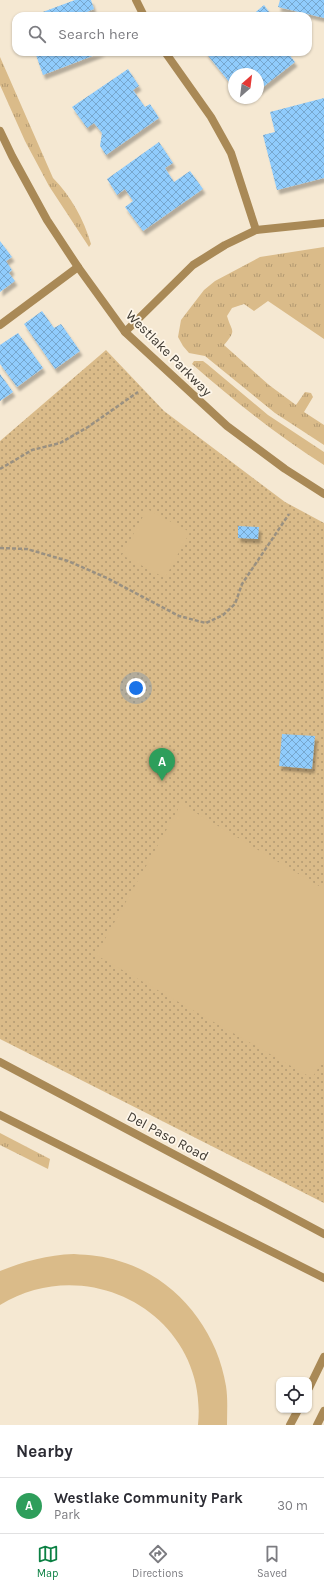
<!DOCTYPE html>
<html lang="en">
<head>
<meta charset="utf-8">
<style>
  :root { --surface:#fff; --page:#f7f7f7; --text:#2b2b33; --muted:#7c7c81; --line:#e1e1e2; --accent:#0b8043 }
  body { margin:0; font-family:Karla,sans-serif; background:var(--page); color:var(--text) }
  .controls { position:absolute; right:12px; bottom:12px; display:grid; overflow:hidden; border-radius:8px; box-shadow:0 1px 3px #0004 }
  .controls button { width:36px; height:36px; display:grid; place-items:center; padding:0; border:0; border-bottom:1px solid var(--line); background:var(--surface); color:var(--text); font:20px sans-serif }
  .compass { position:absolute; left:228px; top:68px; width:36px; height:36px; border-radius:50%; background:var(--surface); box-shadow:0 1px 3px #0004; rotate:28deg }
  .you { position:absolute; left:136px; top:688px; width:14px; height:14px; margin:-10px; border:3px solid #fff; border-radius:50%; background:#1a73e8; box-shadow:0 0 0 6px #1a73e833 }
  .badge { display:grid; place-items:center; width:26px; height:26px; border-radius:50%; background:var(--accent); color:#fff; font-size:13px; font-weight:700 }
  .pin { position:absolute; translate:-50% -33px; filter:drop-shadow(0 1px 2px #0008) }
  .pin::after { content:''; position:absolute; top:21px; width:14px; height:12px; background:inherit; clip-path:polygon(0 0,100% 0,50% 100%) }
  .list { margin:0; padding:0; list-style:none }
  h2 { display:flex; justify-content:space-between; align-items:center; height:52px; margin:0; padding:0 16px; font-size:17px }
  h2 small { font-size:13px; font-weight:400; color:var(--muted) }
  .list li { display:grid; grid-template-columns:26px 1fr auto; gap:12px; align-items:center; box-sizing:border-box; height:56px; padding:0 16px; border-top:1px solid var(--line) }
  .list b { display:block; font-size:15px; white-space:nowrap }
  .list p { margin:0; font-size:13px; white-space:nowrap; color:var(--muted) }
  .list em { font-size:13px; font-style:normal; color:var(--muted) }
  .icon { flex:none; width:22px; height:22px; fill:none; stroke:currentColor; stroke-width:2; stroke-linecap:round; stroke-linejoin:round }
  .map { position:relative; flex:none; width:324px; height:1425px; overflow:hidden }
  .search { position:absolute; background:var(--surface); box-shadow:0 1px 3px #0004; left:12px; right:12px; top:12px; height:44px; display:flex; align-items:center; gap:10px; box-sizing:border-box; padding:0 14px; border-radius:12px; color:var(--muted); font-size:15px }
  .sheet { height:108px; background:var(--surface) }
  nav { display:flex; justify-content:space-around; align-items:center; box-sizing:border-box; height:56px; border-top:1px solid var(--line); background:var(--surface); font-size:11px; color:var(--muted) }
  nav a { display:grid; justify-items:center; gap:2px }
  nav .on { color:var(--accent) }
  .map>svg:first-child { display:block }
  .grass { fill:url(#grass-tufts) }
  .park { fill:url(#park-dots) }
  .pitch { fill:#dabb89 }
  .building { fill:url(#building-cross-hatch); filter:url(#shadow) }
  .lines { fill:none; stroke-linecap:round; stroke-linejoin:round }
  .path { stroke:#999081; stroke-width:2.5; stroke-dasharray:4 2; stroke-linecap:butt }
  .minor { stroke:#a98956; stroke-width:8 }
  .tertiary { stroke:#a98956; stroke-width:8 }
  .labels { text-anchor:middle; stroke-width:3.5; stroke-linejoin:round; paint-order:stroke }
  .street-label { font-size:14px; fill:#3f3a32; stroke:#fef6e9 }
</style>
</head>
<body>
<div class="map">
<svg width="324" height="1425" viewBox="0 0 324 1425">
  <defs>
    <pattern id="grass-tufts" width="24" height="20" patternUnits="userSpaceOnUse"><rect width="24" height="20" fill="#dabb89"/><path d="M3 7l-1-3M5 7V3M7 7l1-3M15 17l-1-3M17 17v-4M19 17l1-3" fill="none" stroke="#b29971"/></pattern>
    <pattern id="park-dots" width="8" height="8" patternUnits="userSpaceOnUse"><rect width="8" height="8" fill="#dabb89"/><path d="M2 2h.1M6 6h.1" fill="none" stroke="#b29971" stroke-width="1.8" stroke-linecap="round"/></pattern>
    <pattern id="building-cross-hatch" width="8" height="8" patternUnits="userSpaceOnUse"><rect width="8" height="8" fill="#90ccfc"/><path d="M0 0l8 8M0 8l8-8" fill="none" stroke="#77a7cd"/></pattern>
    <filter id="shadow"><feDropShadow dx="2.5" dy="4.5" stdDeviation="1" flood-color="#0004"/></filter>
  </defs>
  <rect width="100%" height="100%" fill="#f5e8d2"/>
  <g class="grass">
    <path d="M0 57 53 178C71 196 84 220 91 244L89 247 49 186 25 141 0 85Z"/>
    <path d="M324 247V339L268 301 254 311 244 304 232 308 227 316C232 333 237 329 224 345L269 385 296 405 305 392 311 393 313 397 304 412 324 425V445L275 413 205 356 189 353 183 346 178 337 181 320 204 290 215 281 260 257Z"/>
    <path d="M194 361H203L207 364 268 415 324 452V465C277 435 234 401 192 364Z"/>
    <polygon points="0,1133 50,1159 48,1169 0,1145"/>
  </g>
  <polygon class="park" points="106,350 164,411 285,502 324,523 324,1203 0,1039 0,441"/>
  <g class="pitch">
    <polygon points="147,509 190,532 165,578 122,555"/>
    <polygon points="181,804 324,889 324,1059 312,1078 96,955"/>
    <path d="M74 1254C89 1255 104 1256 119 1261 175 1277 217 1329 226 1386 228 1399 227 1412 227 1425H198C209 1317 90 1250 0 1305V1271C25 1261 47 1255 74 1254Z"/>
  </g>
  <g class="building">
    <polygon points="75,0 91,0 94,9 87,12 89,16 32,16"/>
    <polygon points="280,0 324,0 324,18 278,7"/>
    <polygon points="264,5 272,16 251,16"/>
    <polygon points="35,52 103,52 43,75"/>
    <polygon points="205,52 287,52 295,62 258,91 258,74 234,74 234,88"/>
    <polygon points="128,69 139,86 133,90 145,107 150,104 159,118 106,155 100,146 102,133 94,123 87,128 72,107"/>
    <polygon points="324,98 324,178 277,190 263,135 275,132 270,112"/>
    <polygon points="159,142 173,163 165,168 174,182 190,171 203,189 143,231 125,207 133,201 125,189 117,195 107,179"/>
    <polygon points="0,241 12,257 6,261 12,270 9,273 15,281 0,292"/>
    <polygon points="42,311 54,328 61,324 80,351 55,369 24,324"/>
    <polygon points="18,333 43,368 17,387 0,364 0,345"/>
    <polygon points="0,374 13,392 0,401"/>
    <polygon points="238,526 259,527 258,539 238,538"/>
    <polygon points="282,734 315,736 312,769 279,766"/>
  </g>
  <g class="lines">
    <g class="path">
      <polyline points="0,469 32,450 60,443 88,427 138,392"/>
      <polyline points="0,548 27,549 68,561 107,578 179,616 206,623 223,615 235,604 242,584 289,514"/>
    </g>
    <g class="minor">
      <polyline points="136,0 144,16"/>
      <polyline points="165,52 211,117 231,153 256,230"/>
      <polyline points="0,131 12,156 47,220 78,267 125,332 227,426 285,469 324,494"/>
      <polyline points="0,325 78,267"/>
      <polyline points="125,332 193,265 225,245 256,230 324,223"/>
      <polyline points="309,1388 324,1357"/>
      <polyline points="290,1425 298,1410"/>
      <polyline points="317,1425 324,1411"/>
    </g>
    <g class="tertiary">
      <polyline points="0,1062 324,1234"/>
      <polyline points="0,1115 324,1278"/>
    </g>
  </g>
  <g class="labels">
    <g class="street-label">
      <text transform="translate(169 353) rotate(45)" y="5">Westlake Parkway</text>
      <text transform="translate(168 1136) rotate(28)" y="5">Del Paso Road</text>
    </g>
  </g>
</svg>
<div class="controls">
<button><svg class="icon" aria-label="locate" viewBox="0 0 24 24"><circle cx="12" cy="12" r="6"/><path d="M12 2v4M12 18v4M2 12h4M18 12h4"/></svg></button>
</div>
<svg class="compass" viewBox="-18 -18 36 36"><path d="M0-13l5 13h-10z" fill="#e53935"/><path d="M0 13l5-13h-10z" fill="#7c7c81"/></svg>
<div class="you"></div>
<div class="pin badge" style="left:162px;top:781px;background:#2e9e5b">A</div>
<div class="search"><svg class="icon" aria-label="search" viewBox="0 0 24 24"><circle cx="10" cy="10" r="6"/><path d="M15 15l6 6"/></svg>Search here</div>
</div>
<section class="sheet">
<h2>Nearby<small></small></h2>
<ul class="list">
<li><span class="badge" style="background:#2e9e5b">A</span><div><b>Westlake Community Park</b><p>Park</p></div><em>30 m</em></li>
</ul>
</section>
<nav>
<a class="on"><svg class="icon" aria-label="map" viewBox="0 0 24 24"><path d="M3 6l6-2 6 2 6-2v14l-6 2-6-2-6 2zM9 4v14M15 6v14"/></svg>Map</a>
<a><svg class="icon" aria-label="directions" viewBox="0 0 24 24"><path d="M12 3l9 9-9 9-9-9zM9 14v-3h6M13 9l2 2-2 2"/></svg>Directions</a>
<a><svg class="icon" aria-label="saved" viewBox="0 0 24 24"><path d="M7 4h10v16l-5-4-5 4z"/></svg>Saved</a>
</nav>
</body>
</html>
